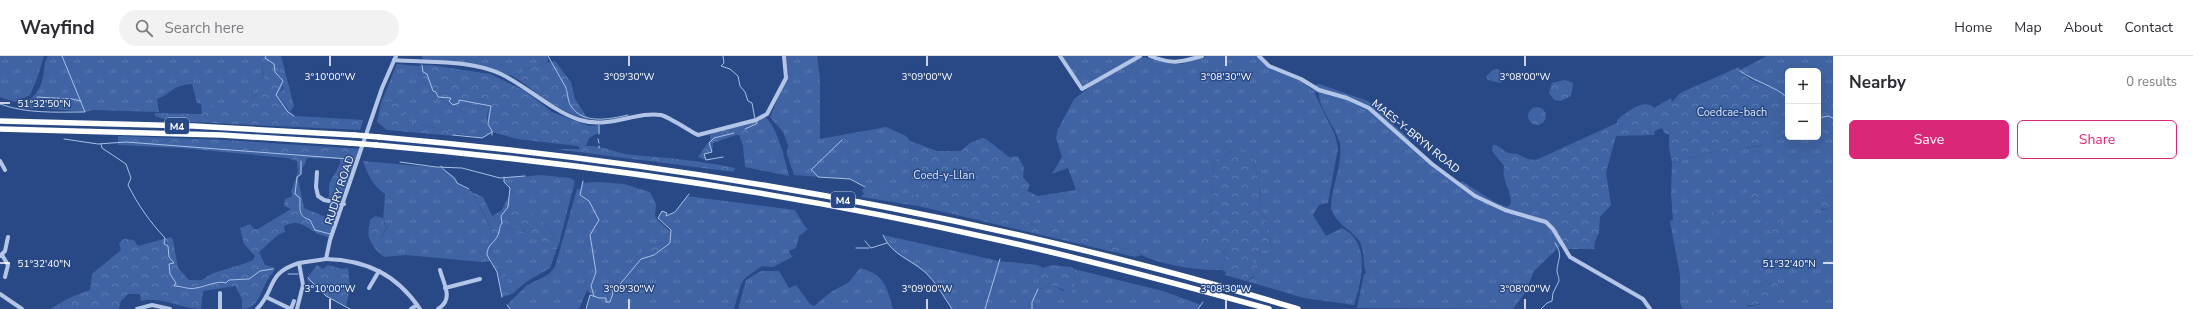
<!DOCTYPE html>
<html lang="en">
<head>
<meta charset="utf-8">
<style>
  :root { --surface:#fff; --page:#f2f2f3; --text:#2b2b33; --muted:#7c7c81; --line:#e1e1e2; --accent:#db2777 }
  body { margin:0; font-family:"Nunito Sans",sans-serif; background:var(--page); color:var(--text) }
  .controls { position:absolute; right:12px; top:12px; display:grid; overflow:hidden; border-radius:6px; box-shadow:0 4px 16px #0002 }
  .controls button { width:36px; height:36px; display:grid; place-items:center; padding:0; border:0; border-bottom:1px solid var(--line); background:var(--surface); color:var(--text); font:20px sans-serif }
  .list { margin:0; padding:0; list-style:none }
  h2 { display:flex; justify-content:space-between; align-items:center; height:52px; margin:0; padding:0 16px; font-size:17px }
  h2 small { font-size:13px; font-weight:400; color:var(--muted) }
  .actions { display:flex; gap:8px; padding:12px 16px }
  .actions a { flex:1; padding:9px 0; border:1px solid var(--accent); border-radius:6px; text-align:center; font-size:14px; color:var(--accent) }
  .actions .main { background:var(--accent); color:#fff }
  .icon { flex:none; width:22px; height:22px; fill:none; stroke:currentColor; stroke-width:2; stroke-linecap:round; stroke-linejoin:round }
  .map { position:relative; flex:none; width:1833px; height:253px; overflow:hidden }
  header { display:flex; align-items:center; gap:24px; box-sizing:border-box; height:56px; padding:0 20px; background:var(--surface); border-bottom:1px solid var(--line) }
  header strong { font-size:19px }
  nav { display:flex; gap:22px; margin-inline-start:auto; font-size:14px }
  .search { width:280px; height:36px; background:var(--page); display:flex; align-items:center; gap:10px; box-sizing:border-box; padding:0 14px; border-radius:22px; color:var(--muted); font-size:15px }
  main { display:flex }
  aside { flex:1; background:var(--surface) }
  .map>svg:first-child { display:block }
  .grass { fill:url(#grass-tufts); fill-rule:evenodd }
  .forest { fill:url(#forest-crowns) }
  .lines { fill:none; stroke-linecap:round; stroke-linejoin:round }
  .stream { stroke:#a8c0e7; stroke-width:1 }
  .minor { stroke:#b3c6e7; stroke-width:4 }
  .highway { stroke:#fff; stroke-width:5.5 }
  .highway-bridge { stroke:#fff; stroke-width:5.5 }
  .ticks { fill:none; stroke:#fff; stroke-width:1.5 }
  .labels { text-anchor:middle; stroke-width:3; stroke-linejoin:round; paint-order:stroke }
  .shield { fill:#284985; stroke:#bec8da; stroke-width:1 }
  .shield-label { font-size:10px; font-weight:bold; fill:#fff }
  .park-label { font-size:11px; fill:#d6e2f6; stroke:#284985 }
  .street-label { font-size:11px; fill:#fff; stroke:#284985 }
  .ticks-label { font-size:10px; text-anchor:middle; fill:#fff; stroke:#284985; stroke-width:3; stroke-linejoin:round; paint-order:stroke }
</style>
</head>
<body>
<header>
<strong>Wayfind</strong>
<div class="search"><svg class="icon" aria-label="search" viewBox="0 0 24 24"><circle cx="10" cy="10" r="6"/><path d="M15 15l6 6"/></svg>Search here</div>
<nav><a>Home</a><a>Map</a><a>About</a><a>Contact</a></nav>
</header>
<main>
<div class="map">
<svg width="1833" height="253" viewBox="0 0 1833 253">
  <defs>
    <pattern id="grass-tufts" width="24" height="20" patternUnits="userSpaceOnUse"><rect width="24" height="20" fill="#4064a3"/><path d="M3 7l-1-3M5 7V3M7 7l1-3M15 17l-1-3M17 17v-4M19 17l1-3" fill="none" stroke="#5d7bb1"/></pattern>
    <pattern id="forest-crowns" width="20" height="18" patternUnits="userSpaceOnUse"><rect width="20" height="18" fill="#4064a3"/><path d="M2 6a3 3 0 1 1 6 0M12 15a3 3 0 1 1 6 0" fill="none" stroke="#5d7bb1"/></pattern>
  </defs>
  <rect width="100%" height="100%" fill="#284985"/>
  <g class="grass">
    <polygon points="0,0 44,0 38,20 30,39 15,46 0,41"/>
    <path d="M48 0H281L294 50 290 56 278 39 284 32 268 0 262 2C261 12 267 22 262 33L239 55 197 47 192 28C172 29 173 37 157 43L159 56 93 54 85 56 43 52 15 53C30 43 39 40 43 21 45 13 43 8 48 0Z"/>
    <path d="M422 0H547L548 6 533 11 526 12 516 22C486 7 455 7 422 4Z"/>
    <polygon points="786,0 817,0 820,23 820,83 886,71 906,80 910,85 912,127 916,134 916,141 865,131 850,123 794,119 787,98 788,89 783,76 770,61 788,18"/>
    <polygon points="1061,0 1137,0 1084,30 1080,28"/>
    <path d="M1207 0H1257L1265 9 1302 26 1313 34 1335 79 1338 92 1328 147 1319 149 1313 159 1326 180 1342 172C1371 186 1362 224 1354 249L1304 242 1246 225 1254 221 1252 205 1253 198 1262 193 1273 195 1265 170 1266 163 1260 151 1259 128 1252 99 1232 95 1226 98 1225 103H1214L1211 168 1198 184 1220 193 1226 198 1222 214C1199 215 1152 208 1133 194L1062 175 1042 172 1023 165 1035 150 1038 140 1076 134 1068 112 1052 118 1062 101 1056 82 1058 73 1074 43 1102 22 1142 1 1171 8H1181Z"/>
    <path d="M1767 0H1833V35L1826 40 1828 46 1818 49V15H1788V42C1774 30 1753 28 1740 14Z"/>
    <path d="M397 8 417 10C424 31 437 43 457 52L466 49 489 50 487 61 489 78C462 82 434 70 408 66L406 55 397 44 381 47Z"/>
    <path d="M1319 34 1362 48 1432 108 1475 140 1546 166 1562 188 1534 215 1525 237 1513 253 1357 252 1364 218 1366 217C1362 206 1365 196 1360 186 1352 173 1335 168 1331 152 1331 131 1343 109 1340 88 1337 72 1316 50 1319 34Z"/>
    <path d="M764 61C776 65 786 108 789 120L745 111 743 90 739 79H747L760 71V65Z"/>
    <path d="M1819 73 1830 78 1833 77V141L1820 139 1822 154 1833 151V253H1683L1680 247V219L1670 165 1673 164 1671 137 1672 107 1717 95 1761 90 1773 83 1788 79V81H1818ZM1768 225 1761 248 1747 251 1752 234Z"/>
    <path d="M363 105 442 112 456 122 457 127 472 136 494 179H498L500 170 529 177 556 195 550 212 526 226 512 238 500 205 494 199 489 203 491 205 482 206 406 199 384 201 376 194V190L388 170 383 166 385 138C372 129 368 119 363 105Z"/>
    <polygon points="541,119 570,122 575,125 559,187 544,167 509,140 510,132 504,126 504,122"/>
    <path d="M598 126 624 128 650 136 656 148 655 160C659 167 668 171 671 178L669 172 658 162 662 155 667 157V160L675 156 687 140 795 154 805 171 808 173 799 180 796 192 789 195 792 201 773 211 762 210 745 222 741 228 734 253H586L590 239 593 240 587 234 579 253H510L507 249 526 230 549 218 555 211 577 133 580 134 582 127ZM671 184 654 199 646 200 640 204 645 192Z"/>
    <path d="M883 179 999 205 1038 209 1043 212 1039 221V233L1055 230 1063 235 1075 229 1074 213 1163 235 1201 249 1198 253H952C945 241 936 224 924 216 909 204 891 198 883 179Z"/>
    <path d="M860 212C885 219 886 229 893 253H738L746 224 761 215H779L789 232 796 229 810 248 814 250 831 236 849 226Z"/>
  </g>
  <g class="forest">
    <path d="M269 0C280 13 289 24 278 39L288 55 295 60 363 64 360 74 171 65 155 60V57L202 58 201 47 239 55C249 42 264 39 264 20 264 14 261 8 262 1Z"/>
    <path d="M555 5 571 26 575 43 588 63C561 58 538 37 516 22L526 12Z"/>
    <path d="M431 9 490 18 525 35 552 56 589 70 599 69 600 76 589 82 586 90C603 89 617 98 634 99 668 102 702 105 735 112L734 116 555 93H580L578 90 517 83 492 76 482 82 457 78 454 80 387 74 377 66 381 47 397 44C406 49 407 57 408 66 433 70 464 82 489 77L487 70 489 50 466 49 457 52C437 43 424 31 417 10Z"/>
    <path d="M1739 11C1744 27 1769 29 1781 36 1783 37 1786 41 1788 42V79L1773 83 1764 89 1736 93 1721 100 1716 95 1672 107 1669 91V78H1665L1662 72 1655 75 1654 79 1616 80 1606 116 1611 149 1600 161 1599 177 1595 185 1594 193H1565C1561 187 1556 174 1550 169 1541 162 1524 162 1514 160 1492 156 1473 143 1459 127L1462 125 1496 147 1508 151 1511 147C1511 131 1501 125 1504 110L1492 95 1493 89H1496L1508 97 1517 98 1528 103 1536 104 1617 67V64C1626 57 1644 41 1654 52L1671 42 1672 46 1680 37Z"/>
    <polygon points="1497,13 1505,19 1504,24 1500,27 1488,24 1486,20 1493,14"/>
    <polygon points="1565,24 1573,27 1571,40 1561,45 1554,44 1549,37 1552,27"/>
    <polygon points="1319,28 1368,45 1409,83 1411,88 1368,54 1341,42 1314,36 1312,30"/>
    <polygon points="1833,35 1833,77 1827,78 1818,74 1818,49 1821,45 1828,46 1826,38"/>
    <circle cx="1537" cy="60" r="9"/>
    <polygon points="760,65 760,71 747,79 736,79 713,87 712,96 704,98 706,104 698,101 710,84 710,79 722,71"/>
    <path d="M118 80 225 84 361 93 345 140 342 143 329 142V128L340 108V103L307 102 305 108 302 112V118L298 122 304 152 330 163 332 148 340 149 330 181C308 179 305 160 284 170L285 176 278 179 259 196 265 209 275 212C274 217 270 219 268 223 261 234 259 253 242 253V243L235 230 203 235 201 253C180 253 163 240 141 245L140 238H128L121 245 119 253H50L69 242 90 234 92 218 121 194 119 187 124 183 134 184 138 190 171 181 173 184 178 212 189 224H202C215 213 237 212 253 204L255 200 244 188 240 172 250 168 254 173H258L291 153 284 150 285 143 293 140 291 136 298 116 297 105 287 102 181 92 118 89Z"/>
    <polygon points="982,82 986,83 1009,101 1018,100 1024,112 1023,121 1030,129 1027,135 1038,140 1035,150 1024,165 1042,172 1058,173 1133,194 1141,199 1135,201 918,150 861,141 864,138 862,134 866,131 916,140 916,135 912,127 910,85 937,95 961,95 970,87"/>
    <polygon points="1238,93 1252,99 1259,128 1260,151 1266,163 1265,170 1273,196 1262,193 1254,198 1252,205 1257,210 1257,218 1246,225 1225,219 1226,216 1222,214 1226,198 1220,193 1197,184 1211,168 1214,103 1225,103 1226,98"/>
    <polygon points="1757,129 1765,135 1765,140 1757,141 1751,145 1746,139 1747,135"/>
    <polygon points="472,136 483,141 492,160 501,155 509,140 514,143 544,167 559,187 556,195 529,177 500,170 497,181 493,179 489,168"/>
    <path d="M1820 139 1833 141V151C1825 153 1820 155 1816 147Z"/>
    <path d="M1702 155C1719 155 1726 161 1731 177L1728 179 1724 177 1720 181 1717 179 1718 170 1715 167 1707 172 1701 171 1702 163 1697 159Z"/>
    <polygon points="1771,159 1775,160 1778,167 1781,165 1785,166 1785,173 1776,178 1773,178 1767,172 1768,163"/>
    <path d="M375 160 383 162 384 168 388 169 380 183 376 194C368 181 367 181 370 164Z"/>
    <polygon points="671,184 654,199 646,200 639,204 639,199 645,192"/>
    <path d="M487 197C504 199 507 224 512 238L502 241 497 216Z"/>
    <polygon points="317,209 323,213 328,209 342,213 348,212 350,231 346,250 326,240 318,231 308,225 307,222"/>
    <polygon points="1051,209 1071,211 1074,213 1075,229 1071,237 1055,230 1038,233 1039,221 1043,212"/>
    <polygon points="1768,225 1774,225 1778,228 1776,237 1761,248 1745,250 1745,240 1752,234"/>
  </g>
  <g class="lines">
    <g class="stream">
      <polyline points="266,0 265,2 274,8 275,16 283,25 276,39 288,56 294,60"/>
      <path d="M548 0C554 10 559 20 565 30 568 35 567 44 571 50 583 69 610 63 628 59"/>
      <polyline points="723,0 724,7 721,10 730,13 738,20 740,30 745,36 748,45 752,47 755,63"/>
      <polyline points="422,9 423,16 427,18 433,35 436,36 438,41 451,42 449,45 453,49 459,47 459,44 491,50 488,68 492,75 492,79"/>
      <path d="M1740 15C1755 26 1775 30 1788 42"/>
      <polyline points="37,41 72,43 81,45"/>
      <path d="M0 48C27 58 56 56 85 56L62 0"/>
      <polyline points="1818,62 1828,60 1833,62"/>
      <polyline points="745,73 756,68 757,66"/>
      <polyline points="599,78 599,69"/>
      <polyline points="453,79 482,82 492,76"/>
      <polyline points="64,83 98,88 126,86 349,103"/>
      <polyline points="598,83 599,87"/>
      <path d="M101 88 102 92 126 108 131 122 128 129C138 149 150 166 165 182L164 188 168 190 169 201 174 207 169 208 170 218 176 227 174 230C182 230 189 234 196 232 205 231 217 224 226 227L229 224 249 223 260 215 273 213"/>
      <polyline points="599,92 599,90"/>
      <polyline points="723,101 706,104 704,98 712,96 709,87 714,82 734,77"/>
      <path d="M301 105V118L297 121 295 138 300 142C300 154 298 160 310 164L315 174 330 178"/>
      <polyline points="400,106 436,111 462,112 500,122 525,120"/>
      <path d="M441 110C445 117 454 119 457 127L469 133"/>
      <polyline points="811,113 818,121 850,123 865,131"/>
      <polyline points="812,113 842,84"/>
      <polyline points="583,125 580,139 589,145 599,164 590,179 596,216 591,230 594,240"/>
      <path d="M883 179C892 200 912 203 927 218 937 228 944 241 952 253"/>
      <polyline points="865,185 871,192 887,187"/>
      <polyline points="856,192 869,192"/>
      <polyline points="288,218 298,218"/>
      <polyline points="308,222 326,240 350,253"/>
      <path d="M502 241 497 216 487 199C487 188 495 187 498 179 500 174 499 171 502 167L501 160 508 151 510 132 504 126V121"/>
      <polyline points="507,249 510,253"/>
      <polyline points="586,253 590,239 599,242 606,242 606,246 610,246 613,237 612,233 616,233 641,203 654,199 670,187 671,174 658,162 662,155 667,157 666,160 675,156 689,138"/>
      <polyline points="985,253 1000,203"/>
      <polyline points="1032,253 1032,246 1038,233"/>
      <polyline points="1198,253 1203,246"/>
      <path d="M1541 253 1547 247 1552 245 1553 237 1559 225C1559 222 1558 219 1557 216 1557 203 1564 200 1555 187"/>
    </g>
    <g class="minor">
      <polyline points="1060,0 1082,33 1140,0"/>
      <path d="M1150 0C1172 9 1181 6 1202 0"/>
      <polyline points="1259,0 1269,10 1301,23 1319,34 1347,42 1369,52 1432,108 1475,140 1505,154 1546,166 1553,173 1570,201 1643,243 1650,253"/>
      <path d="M394 4C428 7 469 3 501 18 528 31 552 55 580 64 610 73 636 55 661 59 669 61 690 75 698 79L756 64 767 58 786 22 784 0"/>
      <polyline points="0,105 5,114"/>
      <polyline points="317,116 316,131 318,140 324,144 344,148"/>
      <polyline points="2,199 8,209 5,221"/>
      <polyline points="0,200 5,195 8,181"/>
      <path d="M326 203C367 204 397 219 420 253"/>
      <polyline points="369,232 379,215"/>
      <polyline points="445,232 480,223"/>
      <polyline points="220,237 220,253"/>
      <polyline points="0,238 22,253"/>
      <polyline points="266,241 291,253"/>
      <polyline points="137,253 152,249 170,253"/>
      <path d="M257 253C276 234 266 217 299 207"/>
      <polyline points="291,253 294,245"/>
      <polyline points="297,253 303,229 299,207 326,203 330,184 382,32 396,0"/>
      <polyline points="411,253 417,249"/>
      <path d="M438 253C454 243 444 229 440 214"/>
    </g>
    <g class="highway">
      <polyline points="0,65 193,70 354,79"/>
      <polyline points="0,73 221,79 349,87"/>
      <path d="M379 81C689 108 1000 162 1298 253"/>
      <path d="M376 89C583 107 791 137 994 183 1086 203 1178 228 1269 253"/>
    </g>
    <g class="highway-bridge">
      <polyline points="354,79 379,81"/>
      <polyline points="349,87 376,89"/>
    </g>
  </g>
  <path class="ticks" d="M330 0V10M629 0V10M927 0V10M1226 0V10M1525 0V10M0 47H10M0 207H10M1823 207H1833M330 243V253M629 243V253M927 243V253M1226 243V253M1525 243V253"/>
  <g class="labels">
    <g class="shield">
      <rect x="165" y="62" width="24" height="16" rx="3"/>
      <rect x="831" y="136" width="24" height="16" rx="3"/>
    </g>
    <g class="shield-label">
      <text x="177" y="74">M4</text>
      <text x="843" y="148">M4</text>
    </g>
    <g class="park-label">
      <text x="1732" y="60">Coedcae-bach</text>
      <text x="944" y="123">Coed-y-Llan</text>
    </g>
    <g class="street-label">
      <text transform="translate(1416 80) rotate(39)" y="4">MAES-Y-BRYN ROAD</text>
      <text transform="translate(339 134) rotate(-72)" y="4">RUDRY ROAD</text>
    </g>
  </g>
  <g class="ticks-label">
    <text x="330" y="24">3°10'00"W</text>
    <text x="629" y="24">3°09'30"W</text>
    <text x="927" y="24">3°09'00"W</text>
    <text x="1226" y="24">3°08'30"W</text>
    <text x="1525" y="24">3°08'00"W</text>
    <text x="44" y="51">51°32'50"N</text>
    <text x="44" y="211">51°32'40"N</text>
    <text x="1789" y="211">51°32'40"N</text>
    <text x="330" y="236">3°10'00"W</text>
    <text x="629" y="236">3°09'30"W</text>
    <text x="927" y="236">3°09'00"W</text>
    <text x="1226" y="236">3°08'30"W</text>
    <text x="1525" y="236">3°08'00"W</text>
  </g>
</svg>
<div class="controls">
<button>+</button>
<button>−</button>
</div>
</div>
<aside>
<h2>Nearby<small>0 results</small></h2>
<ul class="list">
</ul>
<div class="actions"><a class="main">Save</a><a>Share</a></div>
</aside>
</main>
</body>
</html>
